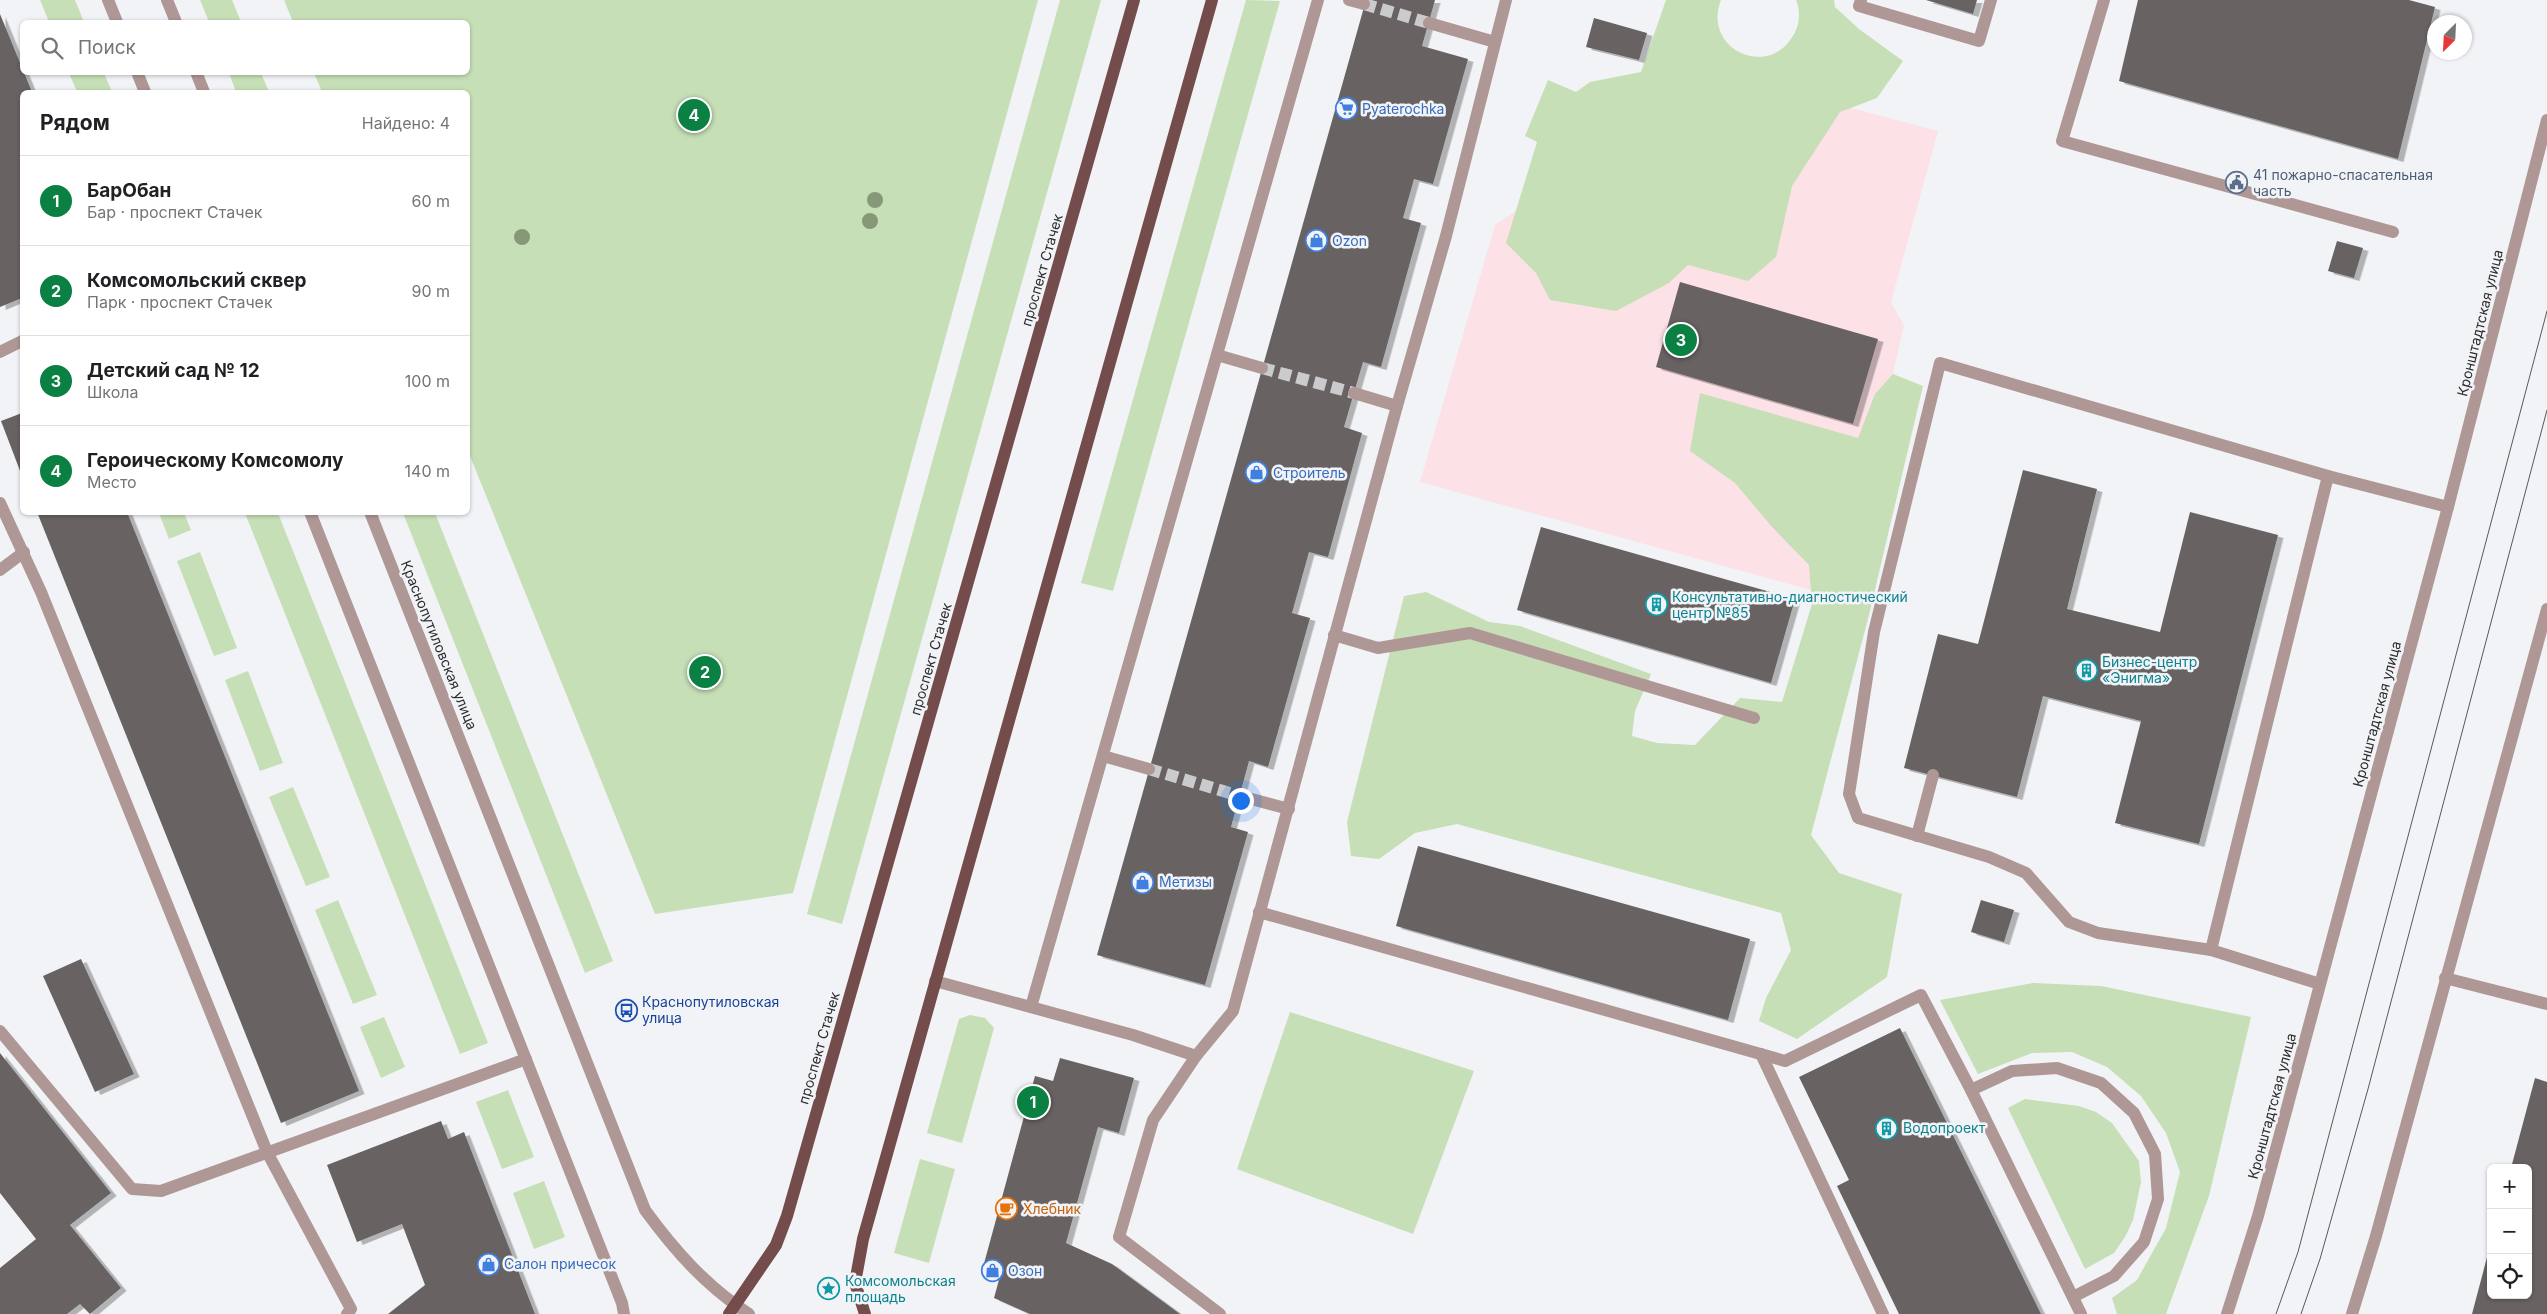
<!DOCTYPE html>
<html lang="ru">
<head>
<meta charset="utf-8">
<style>
  :root { --surface:#fff; --page:#f2f2f2; --text:#202124; --muted:#757577; --line:#e0e0e0; --accent:#0b8043 }
  body { margin:0; font-family:Inter,sans-serif; background:var(--page); color:var(--text) }
  .controls { position:absolute; right:15px; bottom:15px; display:grid; overflow:hidden; border-radius:8px; box-shadow:0 1px 4px #0004 }
  .controls button { width:45px; height:45px; display:grid; place-items:center; padding:0; border:0; border-bottom:1px solid var(--line); background:var(--surface); color:var(--text); font:25px sans-serif }
  .compass { position:absolute; left:2427px; top:15px; width:45px; height:45px; border-radius:50%; background:var(--surface); box-shadow:0 1px 4px #0004; rotate:204deg }
  .you { position:absolute; left:1240px; top:800px; width:18px; height:18px; margin:-12px; border:4px solid #fff; border-radius:50%; background:#1a73e8; box-shadow:0 0 0 8px #1a73e833 }
  .badge { display:grid; place-items:center; width:32px; height:32px; border-radius:50%; background:var(--accent); color:#fff; font-size:16px; font-weight:700 }
  .pin { position:absolute; translate:-50% -50%; border:2px solid #fff; box-shadow:0 1px 5px #0006 }
  .list { margin:0; padding:0; list-style:none }
  h2 { display:flex; justify-content:space-between; align-items:center; height:65px; margin:0; padding:0 20px; font-size:21px }
  h2 small { font-size:16px; font-weight:400; color:var(--muted) }
  .list li { display:grid; grid-template-columns:32px 1fr auto; gap:15px; align-items:center; box-sizing:border-box; height:90px; padding:0 20px; border-top:1px solid var(--line) }
  .list b { display:block; font-size:19px; white-space:nowrap }
  .list p { margin:0; font-size:16px; white-space:nowrap; color:var(--muted) }
  .list em { font-size:16px; font-style:normal; color:var(--muted) }
  .icon { flex:none; width:28px; height:28px; fill:none; stroke:currentColor; stroke-width:2; stroke-linecap:round; stroke-linejoin:round }
  .map { position:relative; flex:none; width:2547px; height:1314px; overflow:hidden }
  .search { position:absolute; background:var(--surface); box-shadow:0 1px 4px #0004; left:20px; top:20px; width:450px; height:55px; display:flex; align-items:center; gap:12px; box-sizing:border-box; padding:0 18px; border-radius:8px; color:var(--muted); font-size:19px }
  .panel { position:absolute; background:var(--surface); box-shadow:0 1px 4px #0004; left:20px; top:90px; width:450px; height:425px; border-radius:8px }
  .map>svg:first-child { display:block }
  .education { fill:#fce1e6 }
  .green { fill:#c6dfb7 }
  .building { fill:#676462; filter:url(#shadow) }
  .lines { fill:none; stroke-linecap:round; stroke-linejoin:round }
  .minor-tunnel { stroke:#cbcbce; stroke-width:12; stroke-dasharray:12 6; stroke-linecap:butt }
  .minor { stroke:#af9796; stroke-width:12 }
  .major { stroke:#744c4b; stroke-width:12 }
  .tram { stroke:#585859; stroke-width:1 }
  .tree { fill:#869878 }
  .labels { text-anchor:middle; stroke-width:5; stroke-linejoin:round; paint-order:stroke }
  .shop-label { font-size:14px; fill:#366cbe; stroke:#f2f3f6; text-anchor:start }
  .service-label { font-size:14px; fill:#4e5e75; stroke:#f2f3f6; text-anchor:start }
  .street-label { font-size:14px; fill:#2d2d2e; stroke:#f2f3f6 }
  .culture-label { font-size:14px; fill:#0d838f; stroke:#f2f3f6; text-anchor:start }
  .transit-label { font-size:14px; fill:#164399; stroke:#f2f3f6; text-anchor:start }
  .food-label { font-size:14px; fill:#c56008; stroke:#f2f3f6; text-anchor:start }
</style>
</head>
<body>
<div class="map">
<svg width="2547" height="1314" viewBox="0 0 2547 1314">
  <defs>
    <filter id="shadow"><feDropShadow dx="5.5" dy="3" stdDeviation="0" flood-color="#0004"/></filter>
  </defs>
  <rect width="100%" height="100%" fill="#f2f3f6"/>
  <polygon class="education" points="1720,73 1938,131 1891,302 1904,326 1870,471 1836,597 1420,482 1495,225"/>
  <g class="green">
    <polygon points="40,0 75,0 84,22 49,22"/>
    <polygon points="200,0 232,0 241,22 209,22"/>
    <polygon points="284,0 1038,0 793,893 655,914 468,451 468,92 322,92 314,73 468,72 468,22 293,22"/>
    <polygon points="1060,0 1101,0 842,924 807,914"/>
    <polygon points="1246,0 1280,1 1113,591 1081,583"/>
    <path d="M1666 0H1721C1701 51 1773 82 1796 30 1800 21 1800 9 1796 0H1834L1835 7 1859 29 1903 61 1877 98 1840 112 1792 186 1776 257 1748 281 1688 265 1669 283 1616 311 1550 300 1536 273 1506 243 1537 142 1525 136 1548 80 1576 92 1590 82 1641 72Z"/>
    <polygon points="69,73 104,73 112,92 77,92"/>
    <polygon points="229,73 261,73 269,92 236,92"/>
    <polygon points="1893,374 1923,386 1869,615 1811,835 1839,873 1902,894 1887,977 1797,1039 1759,1021 1766,998 1791,950 1781,913 1457,824 1415,833 1379,859 1351,856 1347,822 1404,596 1426,592 1489,622 1520,626 1651,674 1635,711 1632,736 1657,743 1695,745 1740,698 1782,702 1812,604 1809,565 1773,528 1735,483 1690,451 1700,393 1858,438 1875,394"/>
    <polygon points="159,513 184,513 191,530 169,539"/>
    <polygon points="245,513 278,513 488,1043 460,1054"/>
    <polygon points="403,513 435,513 613,961 585,973"/>
    <polygon points="200,552 237,648 214,656 177,561"/>
    <polygon points="248,671 283,763 260,771 225,680"/>
    <polygon points="293,787 330,877 306,886 269,797"/>
    <polygon points="338,900 377,995 353,1004 315,910"/>
    <polygon points="2033,983 2101,986 2251,1017 2209,1196 2166,1314 2117,1314 2112,1298 2137,1280 2166,1228 2180,1172 2166,1133 2141,1096 2107,1067 2072,1052 2032,1053 1978,1074 1940,1000"/>
    <polygon points="1290,1012 1474,1071 1413,1234 1237,1169"/>
    <polygon points="970,1015 985,1018 994,1028 962,1143 927,1133 959,1019"/>
    <polygon points="384,1017 405,1067 381,1078 360,1027"/>
    <polygon points="508,1090 534,1157 502,1169 476,1102"/>
    <polygon points="2025,1099 2079,1106 2096,1112 2112,1123 2139,1161 2141,1182 2133,1220 2125,1237 2114,1253 2085,1269 2008,1108"/>
    <polygon points="920,1159 955,1169 929,1263 894,1253"/>
    <polygon points="544,1181 565,1237 534,1249 513,1193"/>
  </g>
  <g class="building">
    <polygon points="1366,0 1435,0 1422,46 1468,59 1433,184 1414,179 1403,218 1421,223 1381,367 1363,362 1344,427 1362,433 1328,557 1309,552 1292,613 1310,618 1268,767 1249,761 1231,827 1248,832 1205,985 1097,955"/>
    <polygon points="1926,0 1977,0 1973,14"/>
    <polygon points="2138,0 2409,0 2435,7 2398,159 2119,81"/>
    <polygon points="0,14 32,92 22,92 22,298 0,307"/>
    <polygon points="1594,18 1647,33 1639,60 1586,47"/>
    <polygon points="2337,241 2363,248 2354,278 2328,271"/>
    <polygon points="1680,282 1878,339 1853,424 1656,367"/>
    <polygon points="22,413 22,476 1,421"/>
    <polygon points="2023,470 2097,489 2067,609 2160,632 2190,512 2278,535 2199,844 2115,823 2141,721 2043,696 2017,797 1904,768 1938,634 1978,644"/>
    <polygon points="37,512 127,512 359,1091 281,1123"/>
    <polygon points="1541,527 1795,599 1771,683 1517,610"/>
    <polygon points="1418,846 1750,939 1728,1020 1396,926"/>
    <polygon points="1981,900 2014,910 2004,942 1971,932"/>
    <polygon points="81,959 134,1074 95,1092 43,976"/>
    <polygon points="1900,1028 1985,1200 2041,1314 1899,1314 1837,1186 1849,1180 1799,1077"/>
    <polygon points="0,1053 111,1193 70,1225 121,1288 90,1314 80,1304 67,1314 0,1314 0,1268 36,1239 0,1193"/>
    <polygon points="1060,1058 1134,1078 1119,1133 1098,1127 1066,1243 1112,1264 1180,1314 1030,1314 994,1298 1000,1276 982,1271 1035,1076 1053,1081"/>
    <polygon points="2535,1078 2547,1082 2547,1314 2472,1314 2490,1246 2491,1295 2528,1295 2528,1168 2511,1168"/>
    <polygon points="441,1121 448,1139 464,1132 535,1314 388,1314 425,1285 402,1224 357,1242 327,1165"/>
  </g>
  <g class="lines">
    <g class="minor-tunnel">
      <polyline points="1364,4 1429,23"/>
      <polyline points="1262,368 1354,393"/>
      <polyline points="1149,769 1240,796"/>
    </g>
    <g class="minor">
      <polyline points="108,0 117,22"/>
      <polyline points="167,0 176,22"/>
      <polyline points="1349,0 1364,4"/>
      <polyline points="1861,0 1859,6 1979,41 1991,0"/>
      <polyline points="2104,0 2062,141 2393,232"/>
      <polyline points="1429,23 1495,42"/>
      <polyline points="137,72 145,92"/>
      <polyline points="196,72 204,92"/>
      <polyline points="0,352 22,341"/>
      <polyline points="1217,355 1262,368"/>
      <polyline points="1354,393 1397,406"/>
      <polyline points="0,503 41,592 267,1152 351,1309 347,1314"/>
      <polyline points="310,512 622,1303 624,1314"/>
      <path d="M370 512 645 1210C675 1251 706 1286 749 1314"/>
      <polyline points="0,570 24,552"/>
      <polyline points="1334,635 1378,648 1470,633 1754,718"/>
      <polyline points="1103,756 1149,769"/>
      <polyline points="1240,796 1289,809"/>
      <polyline points="1917,836 1933,775"/>
      <polyline points="1259,912 1785,1061 1921,995 1971,1090 2081,1314"/>
      <polyline points="2211,950 2328,476 2448,507"/>
      <polyline points="2445,978 2547,1004"/>
      <polyline points="935,981 1133,1035 1196,1056 1153,1120 1119,1237 1220,1314"/>
      <polyline points="2320,984 2211,950 2098,933 2069,922 2026,873 1989,857 1858,818 1849,794 1874,632 1940,363 2328,476"/>
      <polyline points="1031,1007 1318,0"/>
      <polyline points="0,1031 132,1189 161,1191 526,1059"/>
      <polyline points="1761,1054 1883,1314"/>
      <polyline points="1196,1056 1233,1011 1397,406 1446,236 1506,0"/>
      <polyline points="1971,1090 2012,1071 2057,1068 2101,1083 2134,1113 2155,1154 2158,1199 2144,1242 2114,1276 2073,1297"/>
      <polyline points="2227,1314 2258,1216 2448,507 2547,120"/>
      <polyline points="2352,1314 2376,1236 2547,609"/>
    </g>
    <g class="major">
      <polyline points="729,1314 776,1245 787,1216 1134,0"/>
      <polyline points="865,1314 855,1283 863,1239 1212,0"/>
    </g>
    <g class="tram">
      <polyline points="2276,1314 2298,1252 2547,311"/>
      <polyline points="2301,1314 2320,1259 2368,1089 2547,410"/>
    </g>
  </g>
  <g class="tree">
    <circle cx="875" cy="200" r="8"/>
    <circle cx="870" cy="221" r="8"/>
    <circle cx="522" cy="237" r="8"/>
  </g>
  <defs>
    <symbol id="supermarket-ring" viewBox="-11 -11 22 22"><circle r="9.5" fill="#f2f3f6" stroke="#3f7fe0" stroke-width="1.5"/><path d="M-6-5.5h2.5l.6 2H6L4.5 2H-2.5L-4.4-4H-6ZM-1.5 3.2a1.3 1.3 0 1 0 .1 0ZM3 3.2a1.3 1.3 0 1 0 .1 0Z" fill="#3f7fe0"/></symbol>
    <symbol id="civic-ring" viewBox="-11 -11 22 22"><circle r="9.5" fill="#f2f3f6" stroke="#5c6f8a" stroke-width="1.5"/><path d="M-.6-6.5H3V-4.5H.6V-3L4-1V1h2V6H-6V1h2V-1L-.6-3ZM-1.2 2.5V6h2.4V2.5Z" fill="#5c6f8a"/></symbol>
    <symbol id="shop-ring" viewBox="-11 -11 22 22"><circle r="9.5" fill="#f2f3f6" stroke="#3f7fe0" stroke-width="1.5"/><path d="M-5-2.5h2.3a2.7 3.5 0 0 1 5.4 0H5L5.5 6h-11ZM-1.5-2.5h3a1.5 2.3 0 0 0-3 0Z" fill="#3f7fe0"/></symbol>
    <symbol id="building-ring" viewBox="-11 -11 22 22"><circle r="9.5" fill="#f2f3f6" stroke="#0f9aa8" stroke-width="1.5"/><path d="M-4-6H4V6H1V3H-1V6H-4ZM-2.5-4.3h1.7v1.8h-1.7ZM.8-4.3h1.7v1.8H.8ZM-2.5-1h1.7V.8h-1.7ZM.8-1h1.7V.8H.8Z" fill="#0f9aa8"/></symbol>
    <symbol id="bus-ring" viewBox="-11 -11 22 22"><circle r="9.5" fill="#f2f3f6" stroke="#1a4fb4" stroke-width="1.5"/><path d="M-5-6H5V4H4V6H2V4H-2V6H-4V4H-5ZM-3.5-4V0h7V-4ZM-3.5 1.2v1.5H-2V1.2ZM2 1.2v1.5H3.5V1.2Z" fill="#1a4fb4"/></symbol>
    <symbol id="cafe-ring" viewBox="-11 -11 22 22"><circle r="9.5" fill="#f2f3f6" stroke="#e8710a" stroke-width="1.5"/><path d="M-5.5-4.5H6V0H3Q3 3.5 0 3.5H-2.5Q-5.5 3.5-5.5 0ZM3-3.2v2h1.7v-2ZM-6 4.5H4V6H-6Z" fill="#e8710a"/></symbol>
    <symbol id="sight-ring" viewBox="-11 -11 22 22"><circle r="9.5" fill="#f2f3f6" stroke="#0f9aa8" stroke-width="1.5"/><path d="M0-6L1.8-2.2L6-1.7L2.9 1.2L3.7 5.4L0 3.3L-3.7 5.4L-2.9 1.2L-6-1.7L-1.8-2.2Z" fill="#0f9aa8"/></symbol>
  </defs>
  <g fill-rule="evenodd">
    <use href="#supermarket-ring" x="1334" y="96" width="25" height="25"/>
    <use href="#civic-ring" x="2224" y="170" width="25" height="25"/>
    <use href="#shop-ring" x="1304" y="228" width="25" height="25"/>
    <use href="#shop-ring" x="1244" y="460" width="25" height="25"/>
    <use href="#building-ring" x="1644" y="592" width="25" height="25"/>
    <use href="#building-ring" x="2074" y="658" width="25" height="25"/>
    <use href="#shop-ring" x="1130" y="870" width="25" height="25"/>
    <use href="#bus-ring" x="614" y="998" width="25" height="25"/>
    <use href="#building-ring" x="1874" y="1116" width="25" height="25"/>
    <use href="#cafe-ring" x="994" y="1196" width="25" height="25"/>
    <use href="#shop-ring" x="476" y="1252" width="25" height="25"/>
    <use href="#shop-ring" x="980" y="1258" width="25" height="25"/>
    <use href="#sight-ring" x="816" y="1276" width="25" height="25"/>
  </g>
  <g class="labels">
    <g class="shop-label">
      <text x="1362" y="114">Pyaterochka</text>
      <text x="1332" y="246">Ozon</text>
      <text x="1273" y="478">Строитель</text>
      <text x="1159" y="887">Метизы</text>
      <text x="504" y="1269">Салон причесок</text>
      <text x="1008" y="1276">Озон</text>
    </g>
    <g class="service-label">
      <text x="2253" y="180">41 пожарно-спасательная<tspan x="2253" dy="16">часть</tspan></text>
    </g>
    <g class="street-label">
      <text transform="translate(1042 270) rotate(-74)" y="5">проспект Стачек</text>
      <text transform="translate(2480 323) rotate(-76)" y="5">Кронштадтская улица</text>
      <text transform="translate(439 645) rotate(68)" y="5">Краснопутиловская улица</text>
      <text transform="translate(931 659) rotate(-74)" y="5">проспект Стачек</text>
      <text transform="translate(2377 714) rotate(-75)" y="5">Кронштадтская улица</text>
      <text transform="translate(819 1048) rotate(-74)" y="5">проспект Стачек</text>
      <text transform="translate(2272 1106) rotate(-75)" y="5">Кронштадтская улица</text>
    </g>
    <g class="culture-label">
      <text x="1672" y="602">Консультативно-диагностический<tspan x="1672" dy="16">центр №85</tspan></text>
      <text x="2102" y="667">Бизнес-центр<tspan x="2102" dy="16">«Энигма»</tspan></text>
      <text x="1903" y="1133">Водопроект</text>
      <text x="845" y="1286">Комсомольская<tspan x="845" dy="16">площадь</tspan></text>
    </g>
    <g class="transit-label">
      <text x="642" y="1007">Краснопутиловская<tspan x="642" dy="16">улица</tspan></text>
    </g>
    <g class="food-label">
      <text x="1023" y="1214">Хлебник</text>
    </g>
  </g>
</svg>
<div class="controls">
<button>+</button>
<button>−</button>
<button><svg class="icon" aria-label="locate" viewBox="0 0 24 24"><circle cx="12" cy="12" r="6"/><path d="M12 2v4M12 18v4M2 12h4M18 12h4"/></svg></button>
</div>
<svg class="compass" viewBox="-18 -18 36 36"><path d="M0-13l5 13h-10z" fill="#e53935"/><path d="M0 13l5-13h-10z" fill="#757577"/></svg>
<div class="you"></div>
<div class="pin badge" style="left:1033px;top:1102px">1</div>
<div class="pin badge" style="left:705px;top:672px">2</div>
<div class="pin badge" style="left:1681px;top:340px">3</div>
<div class="pin badge" style="left:694px;top:115px">4</div>
<div class="search"><svg class="icon" aria-label="search" viewBox="0 0 24 24"><circle cx="10" cy="10" r="6"/><path d="M15 15l6 6"/></svg>Поиск</div>
<section class="panel">
<h2>Рядом<small>Найдено: 4</small></h2>
<ul class="list">
<li><span class="badge">1</span><div><b>БарОбан</b><p>Бар · проспект Стачек</p></div><em>60 m</em></li>
<li><span class="badge">2</span><div><b>Комсомольский сквер</b><p>Парк · проспект Стачек</p></div><em>90 m</em></li>
<li><span class="badge">3</span><div><b>Детский сад № 12</b><p>Школа</p></div><em>100 m</em></li>
<li><span class="badge">4</span><div><b>Героическому Комсомолу</b><p>Место</p></div><em>140 m</em></li>
</ul>
</section>
</div>
</body>
</html>
